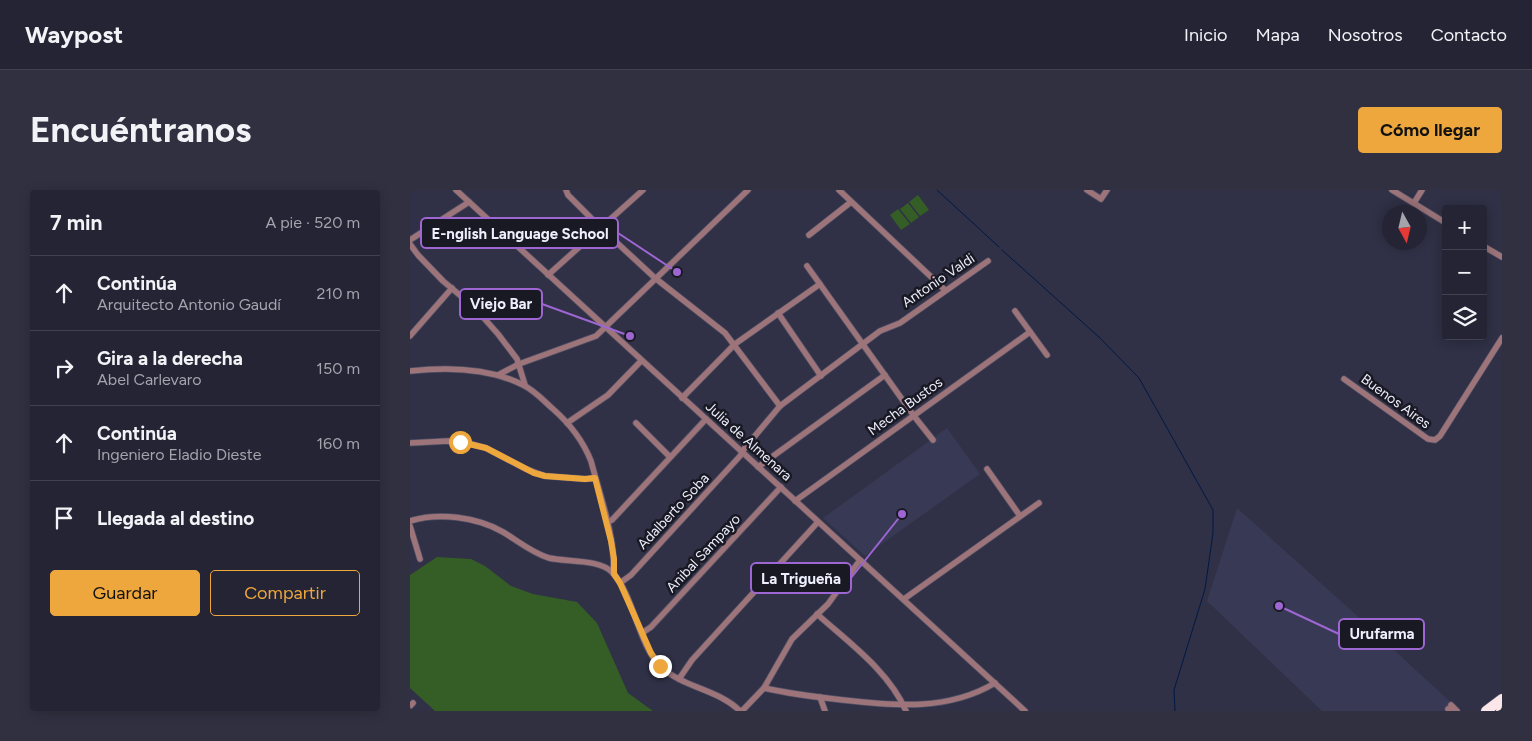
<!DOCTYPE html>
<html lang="es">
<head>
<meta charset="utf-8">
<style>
  :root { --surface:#242434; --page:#303040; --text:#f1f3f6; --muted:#a3a4ac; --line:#41414f; --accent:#eea73d }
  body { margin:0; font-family:Figtree,sans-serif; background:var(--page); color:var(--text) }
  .controls { position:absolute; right:15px; top:15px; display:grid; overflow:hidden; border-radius:5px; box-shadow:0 2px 12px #0003 }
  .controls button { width:45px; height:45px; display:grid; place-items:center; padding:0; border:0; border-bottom:1px solid var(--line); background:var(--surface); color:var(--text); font:25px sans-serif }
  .compass { position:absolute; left:972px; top:15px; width:45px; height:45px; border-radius:50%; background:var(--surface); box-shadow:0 2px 12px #0003; rotate:172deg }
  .stop { position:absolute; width:15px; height:15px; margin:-11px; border:4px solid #eea73d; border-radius:50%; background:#fff }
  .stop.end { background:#eea73d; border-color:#fff; box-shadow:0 1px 5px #0008 }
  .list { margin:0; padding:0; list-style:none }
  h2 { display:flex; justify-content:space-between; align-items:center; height:65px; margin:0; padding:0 20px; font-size:21px }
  h2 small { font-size:16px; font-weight:400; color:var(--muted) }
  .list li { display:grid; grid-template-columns:32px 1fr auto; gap:15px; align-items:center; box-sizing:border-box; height:75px; padding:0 20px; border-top:1px solid var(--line) }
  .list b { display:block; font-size:19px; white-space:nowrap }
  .list p { margin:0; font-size:16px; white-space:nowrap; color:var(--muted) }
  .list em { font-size:16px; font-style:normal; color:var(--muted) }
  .actions { display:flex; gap:10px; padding:15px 20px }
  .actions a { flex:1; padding:11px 0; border:1px solid var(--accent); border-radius:5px; text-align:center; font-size:18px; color:var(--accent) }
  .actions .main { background:var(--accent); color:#111 }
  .icon { flex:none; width:28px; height:28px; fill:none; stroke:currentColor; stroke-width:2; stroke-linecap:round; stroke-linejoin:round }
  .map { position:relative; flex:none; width:1092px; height:521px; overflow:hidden; border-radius:5px }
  header { display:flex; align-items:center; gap:30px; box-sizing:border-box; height:70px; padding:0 25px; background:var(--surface); border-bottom:1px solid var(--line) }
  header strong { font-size:24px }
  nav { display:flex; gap:28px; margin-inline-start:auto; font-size:18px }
  .intro { display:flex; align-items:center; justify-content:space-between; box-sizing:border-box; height:120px; padding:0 30px }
  h1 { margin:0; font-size:35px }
  .button { padding:12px 22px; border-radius:5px; background:var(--accent); color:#111; font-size:18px; font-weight:700 }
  main { display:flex; gap:30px; padding:0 30px }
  aside { flex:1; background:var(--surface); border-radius:5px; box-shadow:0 2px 12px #0003 }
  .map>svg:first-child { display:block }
  .built { fill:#383954 }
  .green { fill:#355d26 }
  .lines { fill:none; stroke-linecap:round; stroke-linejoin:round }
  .stream { stroke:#001945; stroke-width:1 }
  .street-casing { stroke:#4e4f63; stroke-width:7 }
  .highway-casing { stroke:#4e4f63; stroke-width:11 }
  .street { stroke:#9c747a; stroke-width:5.5 }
  .highway { stroke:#fbe7e9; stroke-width:10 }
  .route { stroke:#eea73d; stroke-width:6 }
  .labels { text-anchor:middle; stroke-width:5; stroke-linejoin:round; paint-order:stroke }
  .street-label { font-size:14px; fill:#eeeffe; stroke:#191923 }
  .leader { fill:none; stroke:#9e66d2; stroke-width:2 }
  .callout-dot { fill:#9e66d2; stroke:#191923; stroke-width:2 }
  .callout { fill:#191923; stroke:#9e66d2; stroke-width:2 }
  .callout-label { font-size:15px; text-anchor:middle; font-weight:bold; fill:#eeeffe }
</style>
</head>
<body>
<header>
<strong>Waypost</strong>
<nav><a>Inicio</a><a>Mapa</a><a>Nosotros</a><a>Contacto</a></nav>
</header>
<div class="intro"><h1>Encuéntranos</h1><a class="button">Cómo llegar</a></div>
<main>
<aside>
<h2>7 min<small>A pie · 520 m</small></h2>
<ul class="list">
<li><svg class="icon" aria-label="ahead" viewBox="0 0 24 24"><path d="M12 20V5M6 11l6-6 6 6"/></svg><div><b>Continúa</b><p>Arquitecto Antonio Gaudí</p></div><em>210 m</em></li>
<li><svg class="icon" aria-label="right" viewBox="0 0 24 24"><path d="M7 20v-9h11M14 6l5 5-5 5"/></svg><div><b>Gira a la derecha</b><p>Abel Carlevaro</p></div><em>150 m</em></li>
<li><svg class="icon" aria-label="ahead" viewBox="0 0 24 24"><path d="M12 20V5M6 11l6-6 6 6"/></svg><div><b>Continúa</b><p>Ingeniero Eladio Dieste</p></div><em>160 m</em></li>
<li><svg class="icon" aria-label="arrive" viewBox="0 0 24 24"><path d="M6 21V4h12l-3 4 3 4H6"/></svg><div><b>Llegada al destino</b></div></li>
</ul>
<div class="actions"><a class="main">Guardar</a><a>Compartir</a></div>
</aside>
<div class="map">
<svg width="1092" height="521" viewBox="0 0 1092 521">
  <rect width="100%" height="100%" fill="#303046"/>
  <g class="built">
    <polygon points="537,238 570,284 455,366 413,328"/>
    <polygon points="827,318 942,421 1048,519 1046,521 912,521 797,411"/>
  </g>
  <g class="green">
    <polygon points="508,5 519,20 510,26 499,12"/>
    <polygon points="498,13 509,27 501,33 490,19"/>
    <polygon points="488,19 500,34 491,40 480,25"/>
    <polygon points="27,367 61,369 75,376 101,396 123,404 167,412 187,433 218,503 243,521 25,521 0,498 0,385"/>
  </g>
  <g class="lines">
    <g class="stream">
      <polyline points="527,0 589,57"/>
      <polyline points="592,60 690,148 729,188 803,320 803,343 795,399 764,500 765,521"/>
    </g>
    <defs>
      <g id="street">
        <polyline points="46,0 615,521"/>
        <polyline points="156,0 158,5 191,38 245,88 315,143 370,216"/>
        <polyline points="429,0 535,100"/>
        <polyline points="677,0 691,9 697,0"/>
        <polyline points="982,0 1036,33"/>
        <polyline points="1004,13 1012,0"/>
        <polyline points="399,45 441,12"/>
        <polyline points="0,50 59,12"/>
        <polyline points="0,54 8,65 33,91 64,117 88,144 107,169 115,195"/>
        <polyline points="1073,56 1092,67"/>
        <polyline points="397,76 504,226 523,250"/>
        <polyline points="138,85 233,0"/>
        <polyline points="605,121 637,165"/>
        <polyline points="368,123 411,186"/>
        <polyline points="0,146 42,98"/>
        <path d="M0 181C36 177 80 178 113 195 124 200 134 211 143 219 159 233 173 251 181 271 189 302 207 352 203 383"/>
        <polyline points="88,185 109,174 186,146 338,0"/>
        <polyline points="934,189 1018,249 1025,250 1030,246 1092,148"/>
        <polyline points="272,208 325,154 410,94"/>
        <polyline points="157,233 198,205 231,171"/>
        <polyline points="226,233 260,267"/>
        <polyline points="0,253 38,251 58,253 76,258 116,279 135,286 175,289 185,288"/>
        <polyline points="348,277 475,185"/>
        <polyline points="577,279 610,326"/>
        <polyline points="385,311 620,142"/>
        <path d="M0 331C29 322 67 327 93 342 108 351 122 363 139 368 157 372 189 369 202 382 224 405 228 454 250 476 273 498 308 499 330 521"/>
        <polyline points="197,332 202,330 296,229"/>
        <polyline points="0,336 10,369"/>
        <polyline points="210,393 221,385 330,266 334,259 370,216 470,141 490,133 578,71"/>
        <polyline points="494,409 629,313"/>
        <path d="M407 424C438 452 479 481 496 521"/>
        <polyline points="232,443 241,437 371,297"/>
        <polyline points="269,489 282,470 408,332"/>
        <path d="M354 498C380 504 406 507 433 510 485 516 538 521 585 493"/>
        <polyline points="410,507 415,521"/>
        <polyline points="1041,515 1047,521"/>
        <polyline points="0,516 3,513"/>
        <polyline points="1038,519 1040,521"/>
        <polyline points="332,521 354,498 382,449 418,414 450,370"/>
      </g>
      <g id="highway">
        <polyline points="1076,521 1092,509"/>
        <polyline points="1091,521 1092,520"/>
      </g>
    </defs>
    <use href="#street" class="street-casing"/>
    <use href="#highway" class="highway-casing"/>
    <use href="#street" class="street"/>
    <use href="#highway" class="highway"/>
  </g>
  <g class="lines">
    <polyline class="route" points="50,252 76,258 124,283 135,286 175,289 185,288 201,351 204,369 204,384 210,393 241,463 250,476"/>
  </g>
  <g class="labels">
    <g class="street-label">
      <text transform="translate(528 90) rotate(-34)" y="5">Antonio Valdi</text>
      <text transform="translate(986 211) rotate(36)" y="5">Buenos Aires</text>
      <text transform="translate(495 216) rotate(-36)" y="5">Mecha Bustos</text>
      <text transform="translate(339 251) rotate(42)" y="5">Julia de Almenara</text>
      <text transform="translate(263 321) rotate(-47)" y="5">Adalberto Soba</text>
      <text transform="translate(293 363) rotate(-47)" y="5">Anibal Sampayo</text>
    </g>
  </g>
  <path class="leader" d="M267 82L208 43M220 146L132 114M492 324L441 388M869 416L929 444"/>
  <g class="callout-dot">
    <circle cx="267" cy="82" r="5"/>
    <circle cx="220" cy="146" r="5"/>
    <circle cx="492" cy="324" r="5"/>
    <circle cx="869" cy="416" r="5"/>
  </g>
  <g class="callout">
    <rect x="11" y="28" width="197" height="30" rx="5"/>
    <rect x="50" y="99" width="82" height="30" rx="5"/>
    <rect x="341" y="373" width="100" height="30" rx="5"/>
    <rect x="929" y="429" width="85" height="30" rx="5"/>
  </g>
  <g class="callout-label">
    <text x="110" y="49">E-nglish Language School</text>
    <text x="91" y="119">Viejo Bar</text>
    <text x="391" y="394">La Trigueña</text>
    <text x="972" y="449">Urufarma</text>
  </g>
</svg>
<div class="controls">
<button>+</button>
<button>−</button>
<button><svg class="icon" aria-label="layers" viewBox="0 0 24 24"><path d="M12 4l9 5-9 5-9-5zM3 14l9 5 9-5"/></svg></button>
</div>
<svg class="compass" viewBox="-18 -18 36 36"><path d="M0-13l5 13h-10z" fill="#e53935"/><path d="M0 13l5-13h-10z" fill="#a3a4ac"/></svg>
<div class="stop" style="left:50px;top:252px"></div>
<div class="stop end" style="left:250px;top:476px"></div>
</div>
</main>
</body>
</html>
